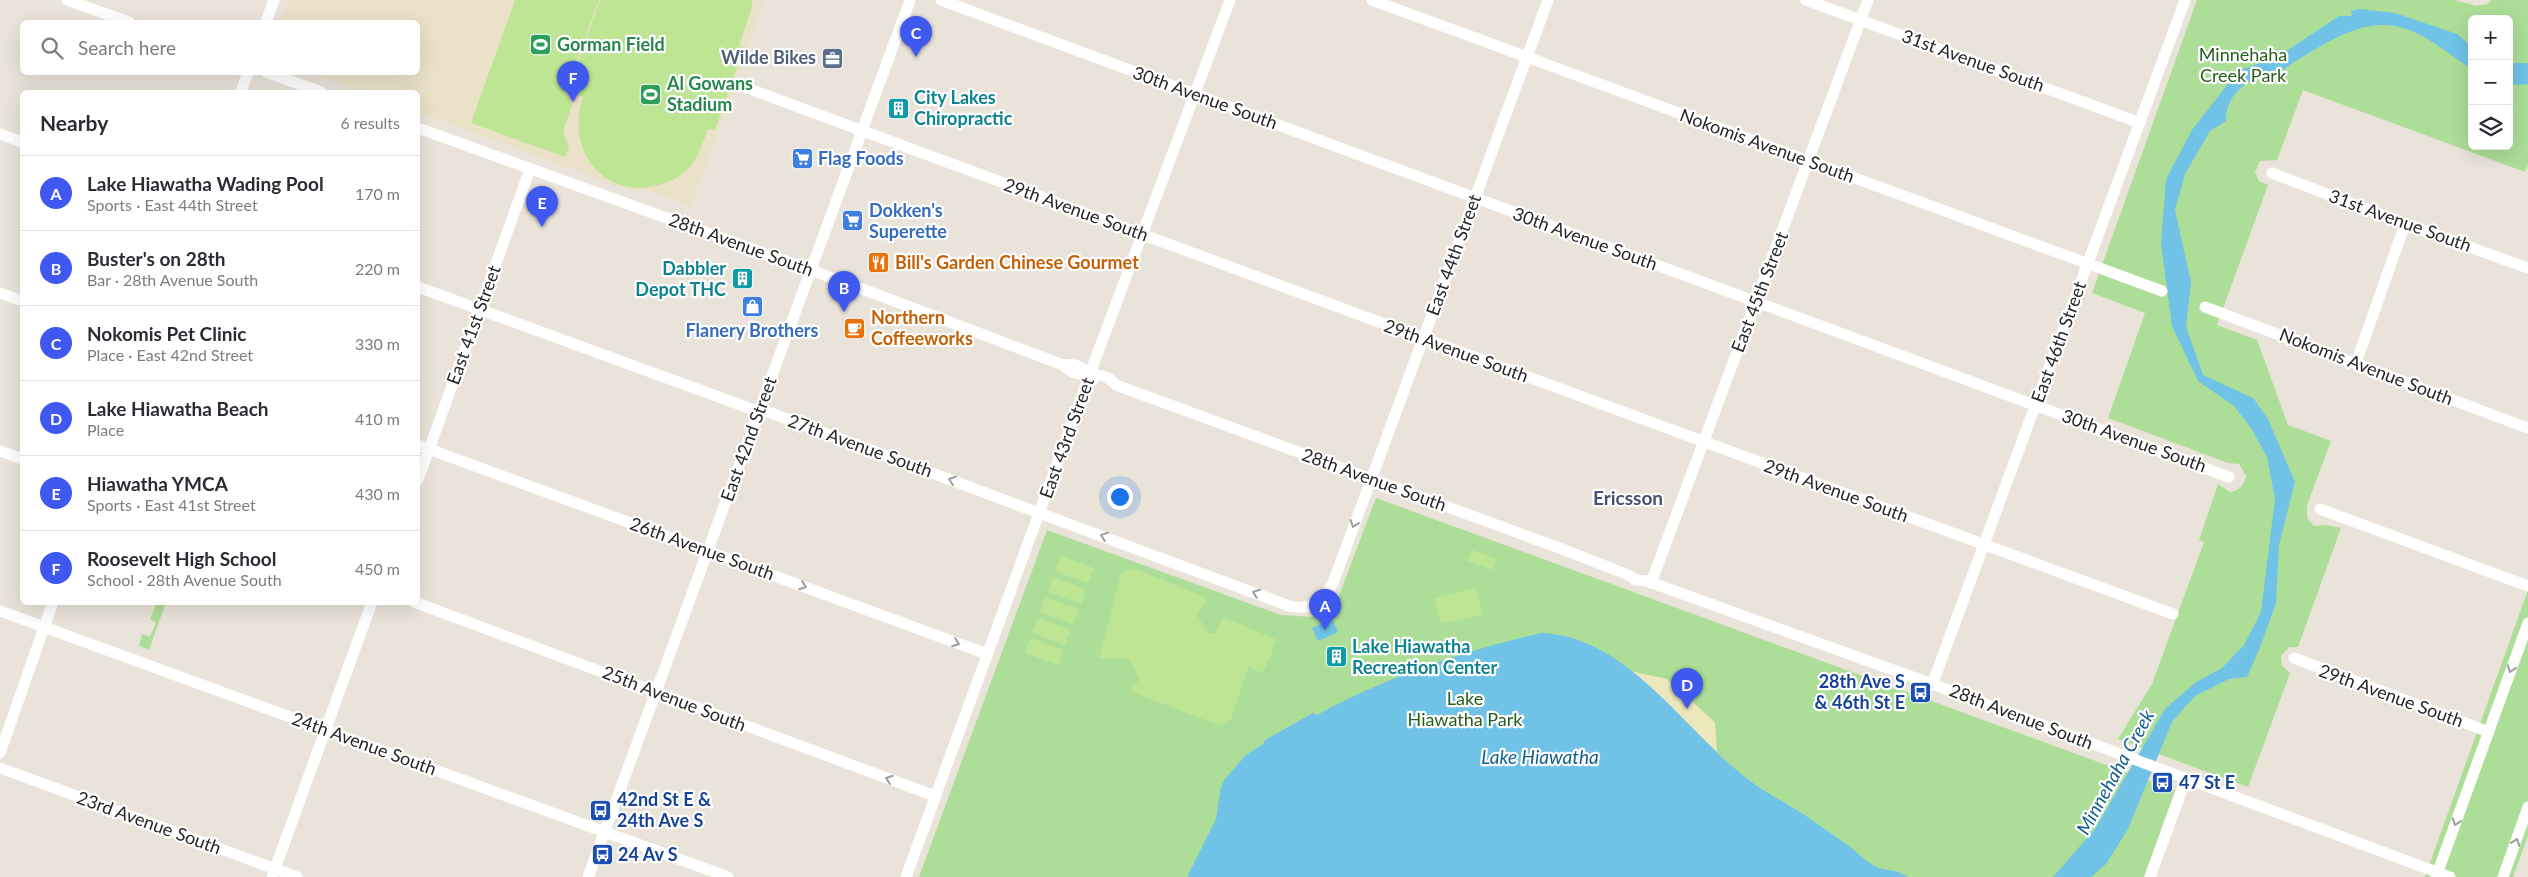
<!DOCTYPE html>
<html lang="en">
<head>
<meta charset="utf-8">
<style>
  :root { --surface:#fff; --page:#f2f2f3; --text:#2b2b33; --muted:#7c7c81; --line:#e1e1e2; --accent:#3f58f0 }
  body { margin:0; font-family:Lato,sans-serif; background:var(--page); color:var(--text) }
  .controls { position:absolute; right:15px; top:15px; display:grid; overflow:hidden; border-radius:8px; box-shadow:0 5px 20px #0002 }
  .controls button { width:45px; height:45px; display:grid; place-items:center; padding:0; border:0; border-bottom:1px solid var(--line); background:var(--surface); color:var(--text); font:25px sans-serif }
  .you { position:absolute; left:1119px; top:496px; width:18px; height:18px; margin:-12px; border:4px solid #fff; border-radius:50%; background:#1a73e8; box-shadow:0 0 0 8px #1a73e833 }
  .badge { display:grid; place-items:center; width:32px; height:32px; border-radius:50%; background:var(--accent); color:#fff; font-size:16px; font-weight:700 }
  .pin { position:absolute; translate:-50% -41px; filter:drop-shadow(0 1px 2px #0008) }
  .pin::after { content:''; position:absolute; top:26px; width:18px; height:15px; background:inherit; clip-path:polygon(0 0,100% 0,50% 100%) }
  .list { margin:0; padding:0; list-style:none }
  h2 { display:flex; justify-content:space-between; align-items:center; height:65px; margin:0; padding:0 20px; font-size:21px }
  h2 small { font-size:16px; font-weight:400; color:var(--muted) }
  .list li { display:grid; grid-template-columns:32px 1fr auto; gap:15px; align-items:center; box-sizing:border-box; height:75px; padding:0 20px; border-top:1px solid var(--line) }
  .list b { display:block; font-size:19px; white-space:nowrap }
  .list p { margin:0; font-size:16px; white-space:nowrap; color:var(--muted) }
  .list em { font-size:16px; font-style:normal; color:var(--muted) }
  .icon { flex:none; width:28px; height:28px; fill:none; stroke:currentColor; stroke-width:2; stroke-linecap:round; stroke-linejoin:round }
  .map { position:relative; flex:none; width:2528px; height:877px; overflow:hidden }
  .search { position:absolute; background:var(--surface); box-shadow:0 5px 20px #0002; left:20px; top:20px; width:400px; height:55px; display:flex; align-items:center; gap:12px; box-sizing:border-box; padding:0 18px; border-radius:8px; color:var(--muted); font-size:19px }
  .panel { position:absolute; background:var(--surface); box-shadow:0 5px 20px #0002; left:20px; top:90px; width:400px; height:515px; border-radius:8px }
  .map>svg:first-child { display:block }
  .education { fill:#eae1c8 }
  .green { fill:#acde97; fill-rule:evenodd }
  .sand { fill:#ede8bc }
  .pitch { fill:#bee593 }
  .water { fill:#70c2e7 }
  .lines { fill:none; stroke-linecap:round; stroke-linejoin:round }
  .minor { stroke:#fff; stroke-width:11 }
  .oneway { stroke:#9e9e9e }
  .labels { text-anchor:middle; stroke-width:4.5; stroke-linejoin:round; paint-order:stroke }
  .leisure-label { font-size:18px; font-weight:bold; fill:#27864d; stroke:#fff; text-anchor:start }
  .park-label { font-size:18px; fill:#275e1c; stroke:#fff }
  .service-label { font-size:18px; font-weight:bold; fill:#4e5e75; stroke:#fff; text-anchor:end }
  .street-label { font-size:18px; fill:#272727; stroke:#fff }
  .culture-label { font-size:18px; font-weight:bold; fill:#0d838f; stroke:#fff; text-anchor:start }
  .shop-label { font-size:18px; font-weight:bold; fill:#366cbe; stroke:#fff; text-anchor:start }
  .food-label { font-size:18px; font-weight:bold; fill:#c56008; stroke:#fff; text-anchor:start }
  .transit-label { font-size:18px; font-weight:bold; fill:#164399; stroke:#fff; text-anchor:start }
  .neighbourhood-label { font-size:19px; font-weight:bold; fill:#4a5074; stroke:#fff }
  .water-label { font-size:19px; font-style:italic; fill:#145f8e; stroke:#fff }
</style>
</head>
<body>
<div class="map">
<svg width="2528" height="877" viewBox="0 0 2528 877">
  <rect width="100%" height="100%" fill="#e9e3d9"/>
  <polygon class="education" points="289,0 765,0 691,206 648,190 635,191 617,186 418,112 418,92 365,92 310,73 418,72 418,22 281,22"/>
  <g class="green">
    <path d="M2197 0H2455L2476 6 2488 4 2491 0H2528V165L2525 172 2303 90 2277 160 2260 161 2255 172 2259 181 2268 185 2217 325 2257 340 2288 425 2331 441 2307 505V518L2314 526 2326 525 2341 528 2298 647H2289L2281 656 2282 666 2290 673 2248 787 2118 739 2152 684 2204 542 2199 540 2218 484 2230 492C2240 490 2243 486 2246 476L2239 464 2228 463 2108 418 2145 313 2092 293ZM2472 19H2509V146H2472Z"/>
    <polygon points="1376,498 2175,790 2144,877 919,877 1047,530 1281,615 1313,617 1330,608 1338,598"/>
    <polygon points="2528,590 2528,836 2513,877 2425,877"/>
    <polygon points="157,603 165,605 149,650 139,646 142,634 150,637 156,623 150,619"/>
  </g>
  <polygon class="sand" points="1630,671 1667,679 1715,722 1717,752"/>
  <g class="pitch">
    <polygon points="515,0 599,0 566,91 572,105 563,132 569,147 565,157 471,123"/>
    <path d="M600 0H752V7L739 45 744 47 715 130 708 129C703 142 699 156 690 167 684 174 674 180 665 183 607 204 564 152 583 97L568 91Z"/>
    <polygon points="1472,550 1497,559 1493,570 1467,561"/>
    <polygon points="1061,556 1094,568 1088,583 1055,571"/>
    <polygon points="1133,568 1207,598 1197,615 1209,634 1216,633 1223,617 1277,640 1263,673 1248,667 1231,719 1219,725 1129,691 1140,679 1128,658 1099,658 1121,574"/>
    <polygon points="1053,577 1086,589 1081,604 1048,592"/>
    <polygon points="1475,588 1483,614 1441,624 1434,598"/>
    <polygon points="1045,597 1079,609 1073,624 1040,612"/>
    <polygon points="1038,618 1071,630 1065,645 1032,633"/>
    <polygon points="1030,638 1063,650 1058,665 1025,653"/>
  </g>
  <g class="water">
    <path d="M2359 9 2395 13 2457 34 2472 47V69C2444 52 2419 26 2385 25 2353 24 2321 46 2294 62 2289 65 2281 73 2275 74 2265 77 2253 77 2244 85 2232 95 2226 105 2226 121L2210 131 2185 174 2175 210 2191 282 2186 327 2203 375 2253 398 2268 419 2295 482 2279 545 2276 603 2261 645 2247 677 2229 679 2195 696 2172 722 2128 829 2106 864 2091 877H2053L2095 829 2165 709 2196 682 2222 668 2244 645 2261 612 2275 499 2267 457 2251 428 2234 406 2198 381 2172 326 2161 244 2166 179 2192 130 2238 71 2279 56 2339 16H2352L2351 11Z"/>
    <polygon points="2509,63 2528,63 2528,84 2514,85 2509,83"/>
    <polygon points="1332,618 1338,632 1318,641 1312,628"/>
    <path d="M1542 633C1632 637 1689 739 1757 786 1773 797 1790 805 1806 816 1820 826 1835 836 1849 846 1857 852 1864 860 1873 865 1882 872 1894 867 1908 877H1187L1216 819 1221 787 1225 779 1246 755 1263 744 1265 740 1313 713 1317 715C1386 677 1465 650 1542 633Z"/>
  </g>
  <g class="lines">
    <g class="minor">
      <polyline points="67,0 129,22"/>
      <polyline points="941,0 2229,477"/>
      <polyline points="1372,0 2162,291"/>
      <polyline points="1806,0 2140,123"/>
      <polyline points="266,22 274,0"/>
      <polyline points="266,72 321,92"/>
      <polyline points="739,85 1414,335 2173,614"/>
      <polyline points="241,92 248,72"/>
      <path d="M418 128 849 284 1063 365C1081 384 1099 365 1116 385L1562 549 1631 576 1635 580 1647 581 1943 688 2450 877"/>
      <polyline points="0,134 22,142"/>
      <polyline points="2272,173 2405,224 2528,268"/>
      <path d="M418 287 749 408 771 413 1289 606C1311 611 1324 601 1333 583L1548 0"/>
      <polyline points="0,293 22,301"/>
      <polyline points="2205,307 2528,428"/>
      <polyline points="2356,363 2405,224"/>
      <path d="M1063 365C1077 363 1085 368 1093 380"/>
      <polyline points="418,445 987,654"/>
      <polyline points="0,451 22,459"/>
      <polyline points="418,480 530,169"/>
      <polyline points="2320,509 2528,586"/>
      <polyline points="1651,583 1868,0"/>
      <polyline points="414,602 935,796"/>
      <polyline points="0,611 728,877"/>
      <polyline points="2294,658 2489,732"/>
      <polyline points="1932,685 2185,0"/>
      <polyline points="0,753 53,602"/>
      <polyline points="0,768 297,877"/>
      <polyline points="272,877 372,602"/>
      <polyline points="588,877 910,0"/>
      <polyline points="906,877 1095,360 1230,0"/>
      <polyline points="2150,877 2186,779"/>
      <polyline points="2436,877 2528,623"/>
      <polyline points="2503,877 2528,807"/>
    </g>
  </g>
  <defs><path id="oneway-chevron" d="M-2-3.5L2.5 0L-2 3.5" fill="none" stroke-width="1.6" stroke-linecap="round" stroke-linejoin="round" transform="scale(1.25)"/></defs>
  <g class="oneway">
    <use href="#oneway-chevron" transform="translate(952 480) rotate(-160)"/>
    <use href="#oneway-chevron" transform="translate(1354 524) rotate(110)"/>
    <use href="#oneway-chevron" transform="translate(1104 536) rotate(-159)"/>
    <use href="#oneway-chevron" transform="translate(803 586) rotate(20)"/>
    <use href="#oneway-chevron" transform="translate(1256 593) rotate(-159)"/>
    <use href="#oneway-chevron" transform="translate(956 643) rotate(20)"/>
    <use href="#oneway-chevron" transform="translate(2511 669) rotate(110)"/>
    <use href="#oneway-chevron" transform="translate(889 779) rotate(-160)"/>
    <use href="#oneway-chevron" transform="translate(2456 822) rotate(110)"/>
    <use href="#oneway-chevron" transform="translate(2516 842) rotate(-70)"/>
  </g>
  <defs>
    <symbol id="stadium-square" viewBox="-11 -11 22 22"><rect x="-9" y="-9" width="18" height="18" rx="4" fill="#2e9e5b" stroke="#fff"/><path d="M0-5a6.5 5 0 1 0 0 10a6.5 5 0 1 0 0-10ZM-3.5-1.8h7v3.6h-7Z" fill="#fff"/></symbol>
    <symbol id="office-square" viewBox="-11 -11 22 22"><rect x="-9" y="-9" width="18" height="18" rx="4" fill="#5c6f8a" stroke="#fff"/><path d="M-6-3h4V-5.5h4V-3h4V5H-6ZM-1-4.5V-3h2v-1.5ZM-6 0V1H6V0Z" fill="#fff"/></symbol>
    <symbol id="building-square" viewBox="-11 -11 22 22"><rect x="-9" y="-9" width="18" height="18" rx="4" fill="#0f9aa8" stroke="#fff"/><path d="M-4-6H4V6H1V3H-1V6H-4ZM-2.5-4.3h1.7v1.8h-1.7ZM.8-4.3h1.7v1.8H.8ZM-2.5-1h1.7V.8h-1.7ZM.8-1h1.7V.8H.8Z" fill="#fff"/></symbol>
    <symbol id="supermarket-square" viewBox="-11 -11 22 22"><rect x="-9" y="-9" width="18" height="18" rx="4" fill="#3f7fe0" stroke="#fff"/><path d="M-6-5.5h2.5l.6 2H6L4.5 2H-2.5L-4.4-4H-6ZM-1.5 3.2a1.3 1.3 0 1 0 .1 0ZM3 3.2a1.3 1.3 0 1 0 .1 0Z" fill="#fff"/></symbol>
    <symbol id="restaurant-square" viewBox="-11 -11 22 22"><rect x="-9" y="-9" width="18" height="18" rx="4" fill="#e8710a" stroke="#fff"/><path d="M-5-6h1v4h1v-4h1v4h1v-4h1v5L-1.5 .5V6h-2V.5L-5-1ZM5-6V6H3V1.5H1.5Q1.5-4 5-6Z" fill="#fff"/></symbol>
    <symbol id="shop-square" viewBox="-11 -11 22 22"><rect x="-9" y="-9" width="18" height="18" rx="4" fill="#3f7fe0" stroke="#fff"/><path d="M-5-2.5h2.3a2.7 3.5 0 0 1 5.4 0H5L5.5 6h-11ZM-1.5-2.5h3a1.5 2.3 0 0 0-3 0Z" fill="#fff"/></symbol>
    <symbol id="cafe-square" viewBox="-11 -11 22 22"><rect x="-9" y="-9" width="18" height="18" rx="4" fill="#e8710a" stroke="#fff"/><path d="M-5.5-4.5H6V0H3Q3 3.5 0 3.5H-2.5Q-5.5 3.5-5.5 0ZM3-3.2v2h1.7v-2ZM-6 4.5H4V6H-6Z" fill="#fff"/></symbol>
    <symbol id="bus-square" viewBox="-11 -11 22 22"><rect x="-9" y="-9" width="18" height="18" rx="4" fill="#1a4fb4" stroke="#fff"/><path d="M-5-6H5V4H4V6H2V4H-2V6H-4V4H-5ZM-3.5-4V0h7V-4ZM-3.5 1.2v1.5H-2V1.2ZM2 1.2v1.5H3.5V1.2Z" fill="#fff"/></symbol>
  </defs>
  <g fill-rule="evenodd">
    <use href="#stadium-square" x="528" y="32" width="25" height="25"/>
    <use href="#office-square" x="820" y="46" width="25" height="25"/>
    <use href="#stadium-square" x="638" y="82" width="25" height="25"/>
    <use href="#building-square" x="886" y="96" width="25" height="25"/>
    <use href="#supermarket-square" x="790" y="146" width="25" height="25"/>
    <use href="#supermarket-square" x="840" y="208" width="25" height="25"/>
    <use href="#restaurant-square" x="866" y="250" width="25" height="25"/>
    <use href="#building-square" x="730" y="266" width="25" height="25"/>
    <use href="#shop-square" x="740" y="294" width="25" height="25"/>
    <use href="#cafe-square" x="842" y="316" width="25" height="25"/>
    <use href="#building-square" x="1324" y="644" width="25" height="25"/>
    <use href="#bus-square" x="1908" y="680" width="25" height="25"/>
    <use href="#bus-square" x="2150" y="770" width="25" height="25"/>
    <use href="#bus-square" x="588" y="798" width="25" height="25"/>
    <use href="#bus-square" x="590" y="842" width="25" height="25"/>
  </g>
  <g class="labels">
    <g class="leisure-label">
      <text x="557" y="51">Gorman Field</text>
      <text x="667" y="90">Al Gowans<tspan x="667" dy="21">Stadium</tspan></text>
    </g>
    <g class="park-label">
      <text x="2243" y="61">Minnehaha<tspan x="2243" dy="21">Creek Park</tspan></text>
      <text x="1465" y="705">Lake<tspan x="1465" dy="21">Hiawatha Park</tspan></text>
    </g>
    <g class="service-label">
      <text x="816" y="64">Wilde Bikes</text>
    </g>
    <g class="street-label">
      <text transform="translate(1973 61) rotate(20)" y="6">31st Avenue South</text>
      <text transform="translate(1205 98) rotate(20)" y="6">30th Avenue South</text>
      <text transform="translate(1767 146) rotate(20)" y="6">Nokomis Avenue South</text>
      <text transform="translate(1076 210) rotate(20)" y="6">29th Avenue South</text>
      <text transform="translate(2400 221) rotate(20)" y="6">31st Avenue South</text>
      <text transform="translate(1585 239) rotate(20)" y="6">30th Avenue South</text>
      <text transform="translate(741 245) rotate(20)" y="6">28th Avenue South</text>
      <text transform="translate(1454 255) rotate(-70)" y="6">East 44th Street</text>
      <text transform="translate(1760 292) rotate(-69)" y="6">East 45th Street</text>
      <text transform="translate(474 325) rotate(-70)" y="6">East 41st Street</text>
      <text transform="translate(2059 342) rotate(-70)" y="6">East 46th Street</text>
      <text transform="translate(1456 351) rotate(20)" y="6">29th Avenue South</text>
      <text transform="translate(2366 367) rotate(21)" y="6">Nokomis Avenue South</text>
      <text transform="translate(1067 438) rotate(-70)" y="6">East 43rd Street</text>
      <text transform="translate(749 439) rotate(-70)" y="6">East 42nd Street</text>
      <text transform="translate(2134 441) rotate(20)" y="6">30th Avenue South</text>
      <text transform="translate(860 446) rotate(20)" y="6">27th Avenue South</text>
      <text transform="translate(1374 480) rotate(20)" y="6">28th Avenue South</text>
      <text transform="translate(1836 491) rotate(20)" y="6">29th Avenue South</text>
      <text transform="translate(702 549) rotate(20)" y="6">26th Avenue South</text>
      <text transform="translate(2391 696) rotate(20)" y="6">29th Avenue South</text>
      <text transform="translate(674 699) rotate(21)" y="6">25th Avenue South</text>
      <text transform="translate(2021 717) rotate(21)" y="6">28th Avenue South</text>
      <text transform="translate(364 744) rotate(20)" y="6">24th Avenue South</text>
      <text transform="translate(149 823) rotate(20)" y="6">23rd Avenue South</text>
    </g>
    <g class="culture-label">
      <text x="914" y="104">City Lakes<tspan x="914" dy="21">Chiropractic</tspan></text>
      <text x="726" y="275" text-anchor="end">Dabbler<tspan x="726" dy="21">Depot THC</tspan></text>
      <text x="1352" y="653">Lake Hiawatha<tspan x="1352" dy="21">Recreation Center</tspan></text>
    </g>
    <g class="shop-label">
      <text x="818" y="165">Flag Foods</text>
      <text x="869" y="217">Dokken's<tspan x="869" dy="21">Superette</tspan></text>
      <text x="752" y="337" text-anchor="middle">Flanery Brothers</text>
    </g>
    <g class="food-label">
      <text x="895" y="269">Bill's Garden Chinese Gourmet</text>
      <text x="871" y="324">Northern<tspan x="871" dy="21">Coffeeworks</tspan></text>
    </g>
    <g class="transit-label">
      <text x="1905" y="688" text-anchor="end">28th Ave S<tspan x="1905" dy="21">&amp; 46th St E</tspan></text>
      <text x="2179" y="789">47 St E</text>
      <text x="617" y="806">42nd St E &amp;<tspan x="617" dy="21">24th Ave S</tspan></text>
      <text x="618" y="861">24 Av S</text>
    </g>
    <g class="neighbourhood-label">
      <text x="1628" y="505">Ericsson</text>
    </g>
    <g class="water-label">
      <text x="1540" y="764">Lake Hiawatha</text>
      <text transform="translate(2115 772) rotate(-61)" y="7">Minnehaha Creek</text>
    </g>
  </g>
</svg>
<div class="controls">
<button>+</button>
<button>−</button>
<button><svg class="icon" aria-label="layers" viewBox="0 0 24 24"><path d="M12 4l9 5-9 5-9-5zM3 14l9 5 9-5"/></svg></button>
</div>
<div class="you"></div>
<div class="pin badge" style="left:1325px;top:630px">A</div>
<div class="pin badge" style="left:844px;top:312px">B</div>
<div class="pin badge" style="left:916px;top:57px">C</div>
<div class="pin badge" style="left:1687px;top:709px">D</div>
<div class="pin badge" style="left:542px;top:227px">E</div>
<div class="pin badge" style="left:573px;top:102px">F</div>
<div class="search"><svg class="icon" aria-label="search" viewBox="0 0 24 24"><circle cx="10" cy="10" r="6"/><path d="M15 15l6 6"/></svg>Search here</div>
<section class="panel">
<h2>Nearby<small>6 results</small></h2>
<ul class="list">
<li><span class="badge">A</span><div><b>Lake Hiawatha Wading Pool</b><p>Sports · East 44th Street</p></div><em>170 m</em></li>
<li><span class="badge">B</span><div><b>Buster's on 28th</b><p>Bar · 28th Avenue South</p></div><em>220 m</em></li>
<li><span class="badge">C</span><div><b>Nokomis Pet Clinic</b><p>Place · East 42nd Street</p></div><em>330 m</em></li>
<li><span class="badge">D</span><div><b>Lake Hiawatha Beach</b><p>Place</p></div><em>410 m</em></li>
<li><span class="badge">E</span><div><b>Hiawatha YMCA</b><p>Sports · East 41st Street</p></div><em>430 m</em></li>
<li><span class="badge">F</span><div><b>Roosevelt High School</b><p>School · 28th Avenue South</p></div><em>450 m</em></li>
</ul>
</section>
</div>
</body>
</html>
